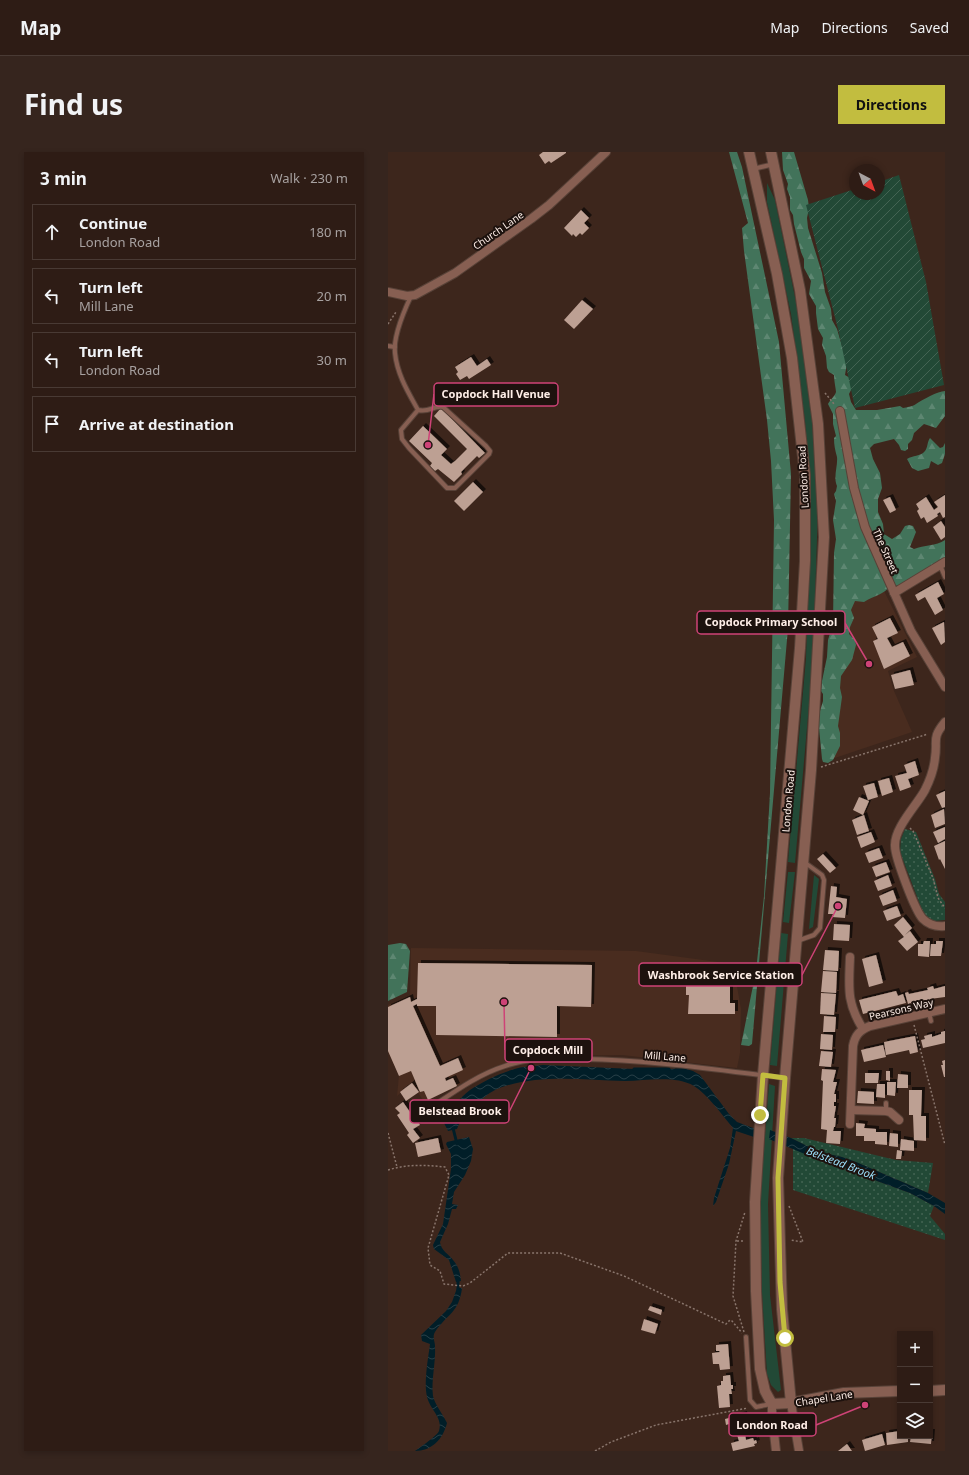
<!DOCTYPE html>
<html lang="en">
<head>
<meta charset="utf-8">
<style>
  :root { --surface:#2e1c15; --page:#36251e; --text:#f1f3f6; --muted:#a7a1a0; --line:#493a34; --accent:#c2bd3f }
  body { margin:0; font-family:"Noto Sans",sans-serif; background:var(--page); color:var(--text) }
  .controls { position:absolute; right:12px; bottom:12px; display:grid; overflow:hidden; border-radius:0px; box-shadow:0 2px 6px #0003 }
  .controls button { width:36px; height:36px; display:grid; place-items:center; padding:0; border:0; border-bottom:1px solid var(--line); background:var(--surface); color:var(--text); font:20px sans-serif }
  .compass { position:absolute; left:461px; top:12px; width:36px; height:36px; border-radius:50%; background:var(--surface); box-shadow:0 2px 6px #0003; rotate:139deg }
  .stop { position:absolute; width:12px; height:12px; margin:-9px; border:3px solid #c2bd3f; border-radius:50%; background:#fff }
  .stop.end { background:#c2bd3f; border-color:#fff; box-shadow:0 1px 4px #0008 }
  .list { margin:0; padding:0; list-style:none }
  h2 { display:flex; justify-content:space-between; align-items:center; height:52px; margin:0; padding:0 16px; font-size:17px }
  h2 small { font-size:13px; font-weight:400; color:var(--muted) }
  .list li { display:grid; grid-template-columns:26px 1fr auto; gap:12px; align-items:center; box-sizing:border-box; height:56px; margin:0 8px 8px; padding:0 8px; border:1px solid var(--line); border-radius:0px }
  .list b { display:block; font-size:15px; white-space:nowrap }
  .list p { margin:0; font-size:13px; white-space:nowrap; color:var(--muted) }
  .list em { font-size:13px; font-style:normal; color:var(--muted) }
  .icon { flex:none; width:22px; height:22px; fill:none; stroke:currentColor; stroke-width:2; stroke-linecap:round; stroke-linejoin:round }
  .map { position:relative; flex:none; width:557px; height:1299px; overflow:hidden; border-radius:0px }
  header { display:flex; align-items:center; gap:24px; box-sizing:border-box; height:56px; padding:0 20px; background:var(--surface); border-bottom:1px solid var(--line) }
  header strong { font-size:19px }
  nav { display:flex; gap:22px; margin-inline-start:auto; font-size:14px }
  .intro { display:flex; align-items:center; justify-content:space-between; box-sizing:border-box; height:96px; padding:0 24px }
  h1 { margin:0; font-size:28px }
  .button { padding:10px 18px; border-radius:0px; background:var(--accent); color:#111; font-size:14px; font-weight:700 }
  main { display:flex; gap:24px; padding:0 24px }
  aside { flex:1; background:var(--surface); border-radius:0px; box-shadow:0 2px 6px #0003 }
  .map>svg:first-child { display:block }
  .built { fill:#492c1f }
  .grass { fill:#224936 }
  .forest { fill:url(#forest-firs) }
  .park { fill:url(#park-dots) }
  .garden { fill:url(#garden-furrows) }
  .water { fill:url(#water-waves) }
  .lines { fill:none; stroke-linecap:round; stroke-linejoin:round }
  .stream { stroke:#011e28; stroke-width:3 }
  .building { fill:#bda093; filter:url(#shadow) }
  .service-casing { stroke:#584238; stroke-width:6 }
  .minor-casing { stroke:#584238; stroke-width:10 }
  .tertiary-casing { stroke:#584238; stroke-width:12 }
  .path { stroke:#89756c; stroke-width:1.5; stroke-dasharray:2 2; stroke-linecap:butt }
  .service { stroke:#875f52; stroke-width:4 }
  .minor { stroke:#875f52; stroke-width:8 }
  .tertiary { stroke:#875f52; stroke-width:10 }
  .route { stroke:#c2bd3f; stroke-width:5 }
  .labels { text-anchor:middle; stroke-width:4; stroke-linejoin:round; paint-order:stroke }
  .street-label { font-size:10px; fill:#feeee7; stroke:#1d120e }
  .water-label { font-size:11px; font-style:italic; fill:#9bdffa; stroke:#1d120e }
  .leader { fill:none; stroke:#ce4377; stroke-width:1.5 }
  .callout-dot { fill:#ce4377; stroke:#1d120e; stroke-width:1.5 }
  .callout { fill:#1d120e; stroke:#ce4377; stroke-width:1.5 }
  .callout-label { font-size:11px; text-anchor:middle; font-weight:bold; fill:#feeee7 }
</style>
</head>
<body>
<header>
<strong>Map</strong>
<nav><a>Map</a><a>Directions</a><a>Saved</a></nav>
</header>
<div class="intro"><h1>Find us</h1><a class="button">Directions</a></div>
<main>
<aside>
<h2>3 min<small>Walk · 230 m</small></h2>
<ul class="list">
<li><svg class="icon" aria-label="ahead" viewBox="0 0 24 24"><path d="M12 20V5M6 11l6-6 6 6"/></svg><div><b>Continue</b><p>London Road</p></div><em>180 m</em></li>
<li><svg class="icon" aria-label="left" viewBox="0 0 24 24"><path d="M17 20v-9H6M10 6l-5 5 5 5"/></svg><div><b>Turn left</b><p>Mill Lane</p></div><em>20 m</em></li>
<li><svg class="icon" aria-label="left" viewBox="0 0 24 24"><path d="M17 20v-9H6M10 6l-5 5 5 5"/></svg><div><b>Turn left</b><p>London Road</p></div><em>30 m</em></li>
<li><svg class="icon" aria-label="arrive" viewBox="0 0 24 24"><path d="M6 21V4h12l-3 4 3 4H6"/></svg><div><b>Arrive at destination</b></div></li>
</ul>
</aside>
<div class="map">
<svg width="557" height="1299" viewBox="0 0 557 1299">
  <defs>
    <pattern id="forest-firs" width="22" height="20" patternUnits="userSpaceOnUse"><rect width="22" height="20" fill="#42735a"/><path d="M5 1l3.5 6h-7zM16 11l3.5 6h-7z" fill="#5e8772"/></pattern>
    <pattern id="park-dots" width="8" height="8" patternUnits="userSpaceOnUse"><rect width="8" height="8" fill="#224936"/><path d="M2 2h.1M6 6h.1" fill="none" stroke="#436453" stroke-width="1.8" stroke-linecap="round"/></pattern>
    <pattern id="garden-furrows" width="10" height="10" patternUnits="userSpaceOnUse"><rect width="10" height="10" fill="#224936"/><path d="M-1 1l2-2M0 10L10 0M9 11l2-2" fill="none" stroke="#436453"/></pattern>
    <pattern id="water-waves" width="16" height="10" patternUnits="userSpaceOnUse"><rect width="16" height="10" fill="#011e28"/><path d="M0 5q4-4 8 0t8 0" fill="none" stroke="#273f47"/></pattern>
    <filter id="shadow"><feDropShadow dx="3" dy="-3" stdDeviation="0" flood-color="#0009"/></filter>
  </defs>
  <rect width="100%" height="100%" fill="#3d261c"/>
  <g class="built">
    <polygon points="488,423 529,505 500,519 506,539 524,580 438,609 454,460"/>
    <polygon points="23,796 248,799 345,812 353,857 352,901 349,916 234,903 144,904 112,914 36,950 24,931 9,944 11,923 0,900 0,853 22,843"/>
  </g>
  <g class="grass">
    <polygon points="379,31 387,48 410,160 424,269 430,356 425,508 407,711 400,710 418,506 423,354 417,269 403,162 379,50"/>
    <polygon points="400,720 407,720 401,771 395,770"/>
    <polygon points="426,723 431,727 425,775 421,777"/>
    <polygon points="393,781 400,782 389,914 382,913"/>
    <polygon points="381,932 387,934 380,1052 382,1143 393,1238 390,1240 383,1233 379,1222 374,1141 372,1049"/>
  </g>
  <g class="forest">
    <polygon points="341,0 349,0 354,15 391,190 403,322 400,476 364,892 361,894 353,893 368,819 376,744 382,641 386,368 383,309 379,268 356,99 354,76 360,71"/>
    <path d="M394 0H406L420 48 421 56 419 66 420 76 434 121 437 140 443 157 444 168 449 177 459 211 457 223 462 226 465 234 461 242 463 250 468 258H489L512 254 515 256C519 255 524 255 528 252 534 248 550 239 557 239V264L548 276 536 272 526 281 524 288 520 292V297L517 299 513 298 511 293 506 287 486 292 482 296 485 307 492 321 494 336 490 347V360L495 372 496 382 504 387 512 382 517 374 521 373 525 374 528 380 522 395 526 397C536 393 548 394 557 388V408L511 434 503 433C495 444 486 443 476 450L467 449 463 458 466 466 462 475 461 482 467 488 468 493 464 508 453 524 452 536 454 545 450 574 452 581V594L445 608 440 611 435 610 434 607 430 566 435 549V542L433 539 434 529 439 505 440 488 445 471 446 401 448 387 445 368 448 349 446 342 448 339 449 334C445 325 450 314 449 305 447 298 446 293 446 286L448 284 445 272V262L440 252C442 248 447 244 448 240 448 237 446 229 446 223L441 220 439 216 438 204 434 193 435 186 430 177 428 161V154L421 142 423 129 416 116V107L413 100 406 72 405 63 402 58V45L399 37 400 32 395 18Z"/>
    <path d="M542 286 552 296 555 295 557 291V302L554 311 550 313 543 309 541 316 530 319 524 316 519 307C525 303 532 305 537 299 540 295 539 290 542 286Z"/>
    <polygon points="12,791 18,792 22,799 19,840 0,849 0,793"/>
  </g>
  <g class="park">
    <polygon points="517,677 528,680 547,727 551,742 557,750 557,768 546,769 536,763 512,700 513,687"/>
    <polygon points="403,986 416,986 508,1008 545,1011 540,1041 468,1010 454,1005 431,1000"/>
    <polygon points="405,996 431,1008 470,1020 489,1029 522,1041 546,1054 542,1064 557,1082 557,1088 405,1038"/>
  </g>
  <polygon class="garden" points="511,23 538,130 556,233 467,256 450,177 418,53 467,37 467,42 491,42 491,30"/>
  <g class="water">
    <path d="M155 913 269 918 295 916 305 919 312 923 341 962 349 970 376 980 375 988 348 979 341 1012 328 1050 325 1054 326 1046 342 996 345 976C334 963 320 943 306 934 287 923 258 929 237 929 196 928 153 922 114 935 96 941 83 958 71 972L69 977 60 979 55 969C63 958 71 946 82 938 95 929 120 917 136 915 142 914 149 914 155 913Z"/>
    <polygon points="382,978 403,986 431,1000 454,1005 468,1010 540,1041 557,1051 557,1062 546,1054 522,1041 489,1029 470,1020 431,1008 381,987"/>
    <path d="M81 985 85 997 83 1009 77 1023 66 1040 64 1052 70 1053 68 1057H64L60 1072 52 1090C53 1099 61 1102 65 1108 71 1115 72 1121 73 1129L68 1130 61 1108 46 1097 45 1093 55 1072 63 1017V1002L58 992 59 990Z"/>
    <path d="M69 1136H74C71 1161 59 1162 47 1180 44 1185 47 1189 47 1194 48 1211 43 1227 45 1244 47 1253 55 1262 59 1271 55 1287 44 1299 27 1299 32 1295 48 1285 51 1279 55 1267 44 1259 40 1248 35 1233 40 1208 42 1192L34 1189 33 1183 58 1159 64 1150Z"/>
  </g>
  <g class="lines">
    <g class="stream">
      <polyline points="246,917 281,917"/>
      <polyline points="65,976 69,992"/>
      <polyline points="70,1126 70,1140"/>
    </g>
  </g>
  <g class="building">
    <polygon points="155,0 178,0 178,1 163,11 161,9 157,12 151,3"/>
    <polygon points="193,58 201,66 196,71 201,76 194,83 192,81 188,85 185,82 184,84 176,76"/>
    <polygon points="194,148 205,157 186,177 176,168"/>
    <polygon points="83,205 89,214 99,207 103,213 81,227 79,224 72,228 68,222 70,220 67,215"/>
    <polygon points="53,256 97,301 91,306 89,304 73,320 74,322 66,330 50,317 47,319 42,314 44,311 21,289 35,274 59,297 53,303 63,312 67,309 79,297 46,264"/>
    <polygon points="85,330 95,340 76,359 66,349"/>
    <polygon points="557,343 557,365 555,366 552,360 549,362 550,364 539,371 536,365 533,367 529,359 531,357 528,352 538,345 546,358 550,355 546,350"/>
    <polygon points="502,345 508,358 502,361 495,348"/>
    <polygon points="553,369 557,375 557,385 553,388 545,375"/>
    <polygon points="550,430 556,442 549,446 555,458 547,463 537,445 530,449 527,443"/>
    <polygon points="502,466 510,481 499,486 504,495 515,490 522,504 496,517 485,489 490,487 484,475"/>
    <polygon points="556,470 557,490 553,493 544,476"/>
    <polygon points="522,518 526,533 507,537 503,523"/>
    <polygon points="527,609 531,623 520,627 523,635 512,639 507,624 519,621 516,613"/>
    <polygon points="501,626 505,640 494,644 490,629"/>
    <polygon points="486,631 490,645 480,648 475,634"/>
    <polygon points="557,639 557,655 554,656 548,643"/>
    <polygon points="471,645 481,649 475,663 465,658"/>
    <polygon points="556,657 557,672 547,676 543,663"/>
    <polygon points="476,663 481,679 469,683 464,668"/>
    <polygon points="557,675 557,687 550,691 545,680"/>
    <polygon points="483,680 487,690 473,696 469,685"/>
    <polygon points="557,689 557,717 552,707 551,708 546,694"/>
    <polygon points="491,696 495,706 481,711 477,701"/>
    <polygon points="435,702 448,716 442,721 429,707"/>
    <polygon points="498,710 502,720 488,725 484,715"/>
    <polygon points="500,723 504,734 490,739 486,729"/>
    <polygon points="443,734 449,735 448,745 459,747 457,766 444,765 445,762 440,762"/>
    <polygon points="505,738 509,749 495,754 491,744"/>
    <polygon points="509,754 513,764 499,769 495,759"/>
    <polygon points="515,765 524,776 517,783 522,779 530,790 519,799 510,789 516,785 506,773"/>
    <polygon points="446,772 462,773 461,789 445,788"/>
    <polygon points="536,789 542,789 541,805 530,804 530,792 535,792"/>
    <polygon points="548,789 555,789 553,804 542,804 543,792 548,792"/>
    <polygon points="437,798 451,799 450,819 435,818"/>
    <polygon points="488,803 495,831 481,835 474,807"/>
    <polygon points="30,811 204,813 203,855 169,854 169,885 48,883 48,854 29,854 29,852 25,854 52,914 70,906 75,918 57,926 58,929 65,926 69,934 40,948 36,939 32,940 23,919 11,924 0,899 0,855 22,845 23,850 29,847"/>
    <polygon points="342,815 342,851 347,851 347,862 300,862 301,843 298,843 298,816"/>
    <polygon points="435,819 449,820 448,841 433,840"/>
    <polygon points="545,834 546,837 557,834 557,845 542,847 542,848 523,852 523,851 520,852 517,841 520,840 521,842 540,838 539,836"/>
    <polygon points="508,839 510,844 515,842 518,851 475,862 471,848"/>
    <polygon points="433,841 448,842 446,863 432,862"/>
    <polygon points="436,864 448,865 447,880 435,880"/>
    <polygon points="557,879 557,891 535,896 533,888 537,887 536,884 544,882 544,885 553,882 553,880"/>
    <polygon points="433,882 445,883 444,898 432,897"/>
    <polygon points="527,884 530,900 522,902 521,898 498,903 496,890"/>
    <polygon points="495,893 498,905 476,910 473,898"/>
    <polygon points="433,899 445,900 443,915 431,914"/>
    <polygon points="557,908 557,925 556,925 553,913 555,913 554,909"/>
    <polygon points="434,917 448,918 445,930 449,930 446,942 448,942 448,950 446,950 446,954 438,954 448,954 446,966 448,966 447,975 446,975 445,979 453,979 452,992 438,991 439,978 433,977 435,929 433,928"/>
    <polygon points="498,919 502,919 502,929 498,928"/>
    <polygon points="477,921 491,921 490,931 477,931"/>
    <polygon points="510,922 520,923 520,936 509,936"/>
    <polygon points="499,930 508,930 507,944 499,943"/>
    <polygon points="24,931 31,940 18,949 12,940"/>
    <polygon points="489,932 497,932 497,946 488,945"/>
    <polygon points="521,938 534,938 533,964 538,964 538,989 526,988 525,963 521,963"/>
    <polygon points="470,939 486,940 486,952 469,951"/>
    <polygon points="15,950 24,963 25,962 32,973 25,977 32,986 25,991 19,983 21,981 9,963 12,961 7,956"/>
    <polygon points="468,971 477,972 476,976 488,977 488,980 499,980 499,993 487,992 487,989 476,989 476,984 468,984"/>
    <polygon points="502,981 510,982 510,995 501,994"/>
    <polygon points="50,986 53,1000 30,1005 27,991"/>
    <polygon points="513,987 526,989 526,999 512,998"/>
    <polygon points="509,998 514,999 513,1007 508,1007"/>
    <polygon points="262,1154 274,1158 273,1163 260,1158"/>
    <polygon points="256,1167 270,1172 267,1182 253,1178"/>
    <polygon points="340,1192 342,1217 332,1218 331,1212 325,1212 324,1201 332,1200 331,1199 328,1199 328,1193"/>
    <polygon points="342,1223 343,1233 345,1233 345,1237 343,1237 344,1242 341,1242 342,1255 331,1256 329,1234 333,1233 333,1229 335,1229 335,1224"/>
    <polygon points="356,1262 357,1267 354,1268 355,1272 359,1271 360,1275 356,1276 358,1288 365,1286 366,1289 368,1288 369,1291 366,1292 367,1294 345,1299 343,1291 351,1289 349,1283 345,1284 341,1272 338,1273 337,1267"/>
    <polygon points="512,1279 512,1284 520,1284 520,1290 499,1293 498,1281"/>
    <polygon points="542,1280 544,1280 543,1292 522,1290 523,1284 542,1284"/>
    <polygon points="494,1282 497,1293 477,1299 474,1288"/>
    <polygon points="459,1292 464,1299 450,1299"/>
  </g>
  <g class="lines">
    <defs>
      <g id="service">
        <polyline points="365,17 386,12"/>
        <path d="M23 144C16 159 5 185 7 201 9 222 20 240 30 258 42 261 45 253 55 255L98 294 102 299 101 302 67 336H59L21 296 14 287 13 278 30 258"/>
        <polyline points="0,194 7,195"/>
        <polyline points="552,413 557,425"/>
        <polyline points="409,789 426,783 432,776 436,728 434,723 416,710"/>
        <polyline points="541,861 543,869"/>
        <polyline points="498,959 498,951"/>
        <path d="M36 960C62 943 88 923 117 914 143 905 169 907 195 907 263 908 330 918 397 926"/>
        <polyline points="358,1185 362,1248 368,1255 383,1252"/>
      </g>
      <g id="minor">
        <polyline points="0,140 19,144 27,143 67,121 143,67 161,53 218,0"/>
        <polyline points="452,259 466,336 477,375 523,479 557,535"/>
        <polyline points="506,441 557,410"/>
        <path d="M557 570C543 587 550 588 547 606 546 617 542 628 537 638 529 653 506 676 507 694 507 705 527 759 535 767 541 773 548 775 557 774"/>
        <path d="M462 805C461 835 458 850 475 877"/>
        <polyline points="463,958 498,959 502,960 511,968"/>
        <path d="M462 972 465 894C467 883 472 878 482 874L557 857"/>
        <polyline points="403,1251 411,1299"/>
        <polyline points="384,1252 384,1263 388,1299"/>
      </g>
      <g id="tertiary">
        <polyline points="361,0 389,122 404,206 417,323 417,409 412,496 375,923 367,1050 368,1139 372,1217 377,1239 384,1252 403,1251 456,1241 512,1239"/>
        <polyline points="383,0 412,138 430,272 436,385 423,618 397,926 390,1026 394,1157 403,1251"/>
        <polyline points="542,1239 557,1238"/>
      </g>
    </defs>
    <use href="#service" class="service-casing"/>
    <use href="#minor" class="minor-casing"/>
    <use href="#tertiary" class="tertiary-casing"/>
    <g class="path">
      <polyline points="0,172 8,160"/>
      <polyline points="437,241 446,252"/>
      <polyline points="433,615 540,582"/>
      <polyline points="522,676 525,679 545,726 550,746 557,756"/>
      <polyline points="526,873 557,993"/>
      <polyline points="0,981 9,1015"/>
      <path d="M0 1018C19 1012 38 1013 57 1015L61 1023 40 1096 42 1113 52 1119 56 1132 75 1134 82 1131 120 1101H172L236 1124 338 1172 342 1168 344 1169 354 1181"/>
      <polyline points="401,1054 415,1090 402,1088"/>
      <polyline points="349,1089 357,1089"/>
      <polyline points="356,1180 345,1144 348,1089 357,1060"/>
      <polyline points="207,1299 223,1290 268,1273 360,1256"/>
    </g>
    <use href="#service" class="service"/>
    <use href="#minor" class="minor"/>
    <use href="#tertiary" class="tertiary"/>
  </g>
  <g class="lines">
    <polyline class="route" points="372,963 375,923 397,926 390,1026 392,1130 397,1186"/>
  </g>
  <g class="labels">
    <g class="street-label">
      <text transform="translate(110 78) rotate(-35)" y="4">Church Lane</text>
      <text transform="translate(415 325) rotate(-93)" y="4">London Road</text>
      <text transform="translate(498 399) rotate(66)" y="4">The Street</text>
      <text transform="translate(400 649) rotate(-85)" y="4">London Road</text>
      <text transform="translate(513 857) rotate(-13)" y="4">Pearsons Way</text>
      <text transform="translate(277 904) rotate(5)" y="4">Mill Lane</text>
      <text transform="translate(436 1246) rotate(-9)" y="4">Chapel Lane</text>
    </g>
    <g class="water-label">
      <text transform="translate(453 1011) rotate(21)" y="4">Belstead Brook</text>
    </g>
  </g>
  <path class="leader" d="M40 293L46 242M481 512L457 471M450 754L414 823M116 850L117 898M143 916L121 960M477 1253L428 1273"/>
  <g class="callout-dot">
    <circle cx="40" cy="293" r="4"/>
    <circle cx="481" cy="512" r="4"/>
    <circle cx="450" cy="754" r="4"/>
    <circle cx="116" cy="850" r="4"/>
    <circle cx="143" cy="916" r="4"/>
    <circle cx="477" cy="1253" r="4"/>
  </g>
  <g class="callout">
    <rect x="46" y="231" width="124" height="23" rx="4"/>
    <rect x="309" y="459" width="148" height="23" rx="4"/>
    <rect x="251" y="811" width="163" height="23" rx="4"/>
    <rect x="117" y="887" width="87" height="23" rx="4"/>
    <rect x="22" y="948" width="99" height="23" rx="4"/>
    <rect x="341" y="1261" width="87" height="23" rx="4"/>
  </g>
  <g class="callout-label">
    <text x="108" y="246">Copdock Hall Venue</text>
    <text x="383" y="474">Copdock Primary School</text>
    <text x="333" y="827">Washbrook Service Station</text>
    <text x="160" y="902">Copdock Mill</text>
    <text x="72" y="963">Belstead Brook</text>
    <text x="384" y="1277">London Road</text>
  </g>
</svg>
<div class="controls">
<button>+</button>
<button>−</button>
<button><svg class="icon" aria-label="layers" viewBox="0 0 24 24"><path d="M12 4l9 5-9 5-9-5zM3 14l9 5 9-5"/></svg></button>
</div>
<svg class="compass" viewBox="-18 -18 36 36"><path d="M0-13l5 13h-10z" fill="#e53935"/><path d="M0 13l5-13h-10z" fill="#a7a1a0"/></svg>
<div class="stop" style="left:397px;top:1186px"></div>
<div class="stop end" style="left:372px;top:963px"></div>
</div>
</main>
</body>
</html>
